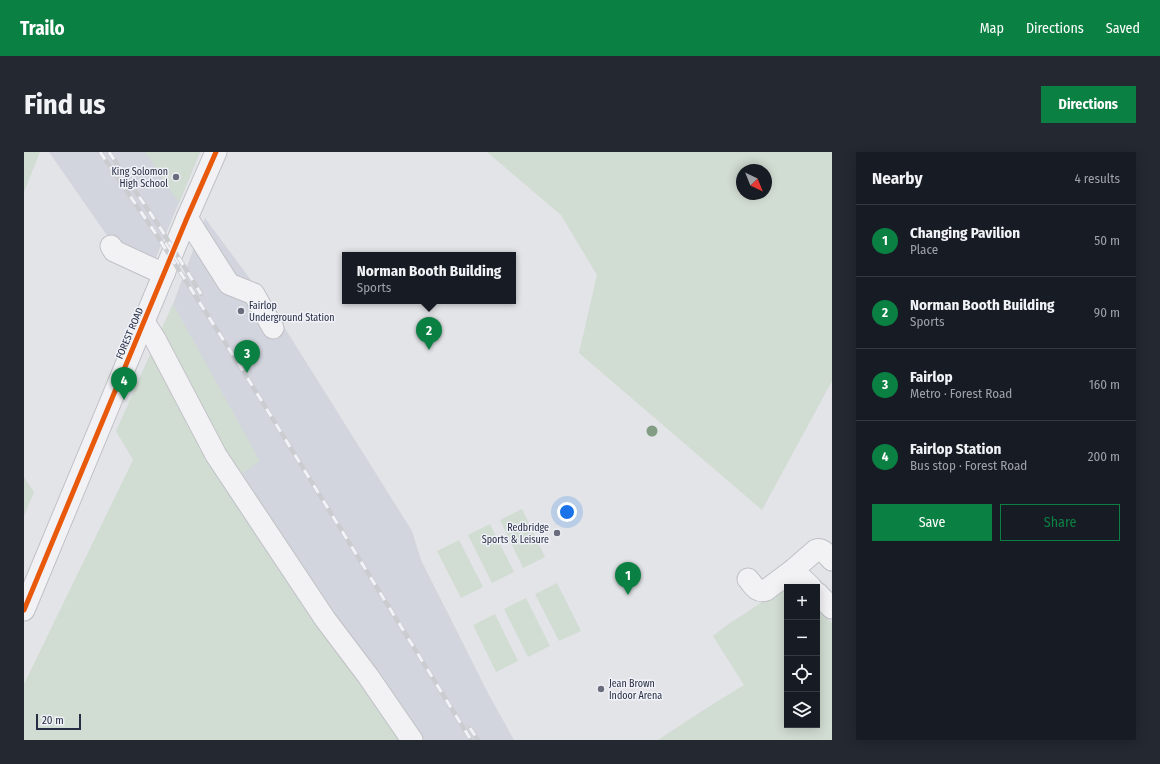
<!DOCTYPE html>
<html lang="en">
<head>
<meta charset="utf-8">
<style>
  :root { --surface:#171b24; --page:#242831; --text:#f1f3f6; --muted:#9ea1a6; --line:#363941; --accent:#0b8043 }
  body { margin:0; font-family:"Fira Sans Condensed",sans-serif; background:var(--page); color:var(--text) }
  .controls { position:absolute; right:12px; bottom:12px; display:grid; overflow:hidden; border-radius:0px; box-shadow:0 2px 10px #0003 }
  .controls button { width:36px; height:36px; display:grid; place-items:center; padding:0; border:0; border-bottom:1px solid var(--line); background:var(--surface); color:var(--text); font:20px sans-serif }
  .compass { position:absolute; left:712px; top:12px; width:36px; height:36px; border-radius:50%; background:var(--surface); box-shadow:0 2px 10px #0003; rotate:137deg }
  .scale { position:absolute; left:12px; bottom:10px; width:45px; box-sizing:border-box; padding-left:4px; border:2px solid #272d44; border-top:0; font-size:11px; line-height:14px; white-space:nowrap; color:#272d44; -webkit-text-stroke:3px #f0f2f8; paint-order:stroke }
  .you { position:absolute; left:543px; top:360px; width:14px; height:14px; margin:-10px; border:3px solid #fff; border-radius:50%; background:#1a73e8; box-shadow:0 0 0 6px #1a73e833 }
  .badge { display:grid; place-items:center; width:26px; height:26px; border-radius:50%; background:var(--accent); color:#fff; font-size:13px; font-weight:700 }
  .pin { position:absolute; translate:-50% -33px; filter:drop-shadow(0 1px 2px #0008) }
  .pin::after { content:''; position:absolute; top:21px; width:14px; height:12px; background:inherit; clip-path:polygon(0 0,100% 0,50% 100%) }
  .popup { position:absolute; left:318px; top:100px; width:174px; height:52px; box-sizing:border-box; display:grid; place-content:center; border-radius:0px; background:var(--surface); filter:drop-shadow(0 1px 3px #0005); font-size:13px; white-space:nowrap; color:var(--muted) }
  .popup b { font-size:15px; color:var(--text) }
  .popup::after { content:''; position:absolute; left:50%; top:100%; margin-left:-8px; border:8px solid transparent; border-top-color:var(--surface) }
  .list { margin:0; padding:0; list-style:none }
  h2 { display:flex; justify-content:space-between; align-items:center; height:52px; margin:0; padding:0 16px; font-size:17px }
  h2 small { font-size:13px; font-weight:400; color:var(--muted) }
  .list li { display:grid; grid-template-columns:26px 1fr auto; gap:12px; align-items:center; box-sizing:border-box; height:72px; padding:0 16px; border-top:1px solid var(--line) }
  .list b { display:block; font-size:15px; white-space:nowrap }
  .list p { margin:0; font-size:13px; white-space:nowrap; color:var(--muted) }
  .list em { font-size:13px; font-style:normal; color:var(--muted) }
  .actions { display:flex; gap:8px; padding:12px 16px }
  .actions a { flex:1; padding:9px 0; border:1px solid var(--accent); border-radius:0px; text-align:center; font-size:14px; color:var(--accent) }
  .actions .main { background:var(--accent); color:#fff }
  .icon { flex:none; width:22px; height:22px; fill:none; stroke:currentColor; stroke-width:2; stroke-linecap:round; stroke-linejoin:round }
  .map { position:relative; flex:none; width:808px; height:588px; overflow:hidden; border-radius:0px }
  header { display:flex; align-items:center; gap:24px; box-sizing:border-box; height:56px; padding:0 20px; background:var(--accent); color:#fff }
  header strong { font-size:19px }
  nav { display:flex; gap:22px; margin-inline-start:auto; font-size:14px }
  .intro { display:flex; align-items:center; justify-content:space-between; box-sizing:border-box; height:96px; padding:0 24px }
  h1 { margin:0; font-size:28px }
  .button { padding:10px 18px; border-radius:0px; background:var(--accent); color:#fff; font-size:14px; font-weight:700 }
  main { display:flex; gap:24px; padding:0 24px }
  aside { flex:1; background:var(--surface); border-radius:0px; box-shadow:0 2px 10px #0003 }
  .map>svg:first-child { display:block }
  .built { fill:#d3d5de }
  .green { fill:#d1dcd2; fill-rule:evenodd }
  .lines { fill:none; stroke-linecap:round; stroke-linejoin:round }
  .minor-casing { stroke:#c0c1c6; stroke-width:23 }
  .minor { stroke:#f2f2f4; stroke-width:21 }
  .rail-casing { stroke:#cbccd0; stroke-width:4.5 }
  .rail { stroke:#f0f2f8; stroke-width:3; stroke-dasharray:9; stroke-linecap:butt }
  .cycleway-casing { stroke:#f0f2f8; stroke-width:8 }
  .cycleway { stroke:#e8590c; stroke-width:5 }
  .tree { fill:#839c84 }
  .poi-dot { fill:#696d7d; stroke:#f0f2f8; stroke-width:1.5 }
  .labels { text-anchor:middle; stroke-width:3; stroke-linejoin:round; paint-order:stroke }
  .poi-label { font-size:10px; fill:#272d44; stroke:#f0f2f8; text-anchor:end }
  .street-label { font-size:10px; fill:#272d44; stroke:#f0f2f8 }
</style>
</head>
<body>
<header>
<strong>Trailo</strong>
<nav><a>Map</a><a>Directions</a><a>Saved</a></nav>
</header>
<div class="intro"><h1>Find us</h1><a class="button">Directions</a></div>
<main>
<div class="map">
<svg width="808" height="588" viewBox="0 0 808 588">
  <rect width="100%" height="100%" fill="#e3e4e8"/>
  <g class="built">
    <polygon points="25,0 176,0 128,115 91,95"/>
    <polygon points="181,66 252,162 388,379 397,408 465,543 490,588 317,588 110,238 149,152"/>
  </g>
  <g class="green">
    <polygon points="0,0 16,0 0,40"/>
    <polygon points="121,0 176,0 155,51"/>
    <path d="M463 0H808V229L738 358 555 201 573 123 537 63ZM718 18H742V42H718Z"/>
    <polygon points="149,152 236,309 201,334 382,588 0,588 0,532 109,308 92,279"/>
    <polygon points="0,325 10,340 0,364"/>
    <polygon points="498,357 521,405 499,416 476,368"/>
    <polygon points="466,372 490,420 468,431 444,383"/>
    <polygon points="435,388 459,435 437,446 413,399"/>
    <polygon points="533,431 557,479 535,489 511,442"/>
    <polygon points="767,431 771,435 763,435 763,573 793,573 793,456 808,471 808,588 634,588 681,557 720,533 689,484 703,473"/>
    <polygon points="502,446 526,494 504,505 480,457"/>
    <polygon points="471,462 494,509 472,520 449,473"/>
  </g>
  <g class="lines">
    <defs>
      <g id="minor">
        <polyline points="163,66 205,132 230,142 249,176"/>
        <polyline points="87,94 90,99 140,122"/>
        <polyline points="120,170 131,187 192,303 301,467 344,524 388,588"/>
        <polyline points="769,418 787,435"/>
        <path d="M724 427C730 434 733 441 742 438L769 418 792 398C799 396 803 403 808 408"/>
        <polyline points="793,441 808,456"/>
        <polyline points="0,458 163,66 192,0"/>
      </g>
    </defs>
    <use href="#minor" class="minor-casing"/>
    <use href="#minor" class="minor"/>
    <defs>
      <g id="rail">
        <polyline points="76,0 132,82 221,222 447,588"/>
        <polyline points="85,0 137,77 177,142"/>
        <polyline points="446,576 454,588"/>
      </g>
    </defs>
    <use href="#rail" class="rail-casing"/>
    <use href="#rail" class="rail"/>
    <defs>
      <polyline id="cycleway" points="0,458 163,66 192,0"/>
    </defs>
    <use href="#cycleway" class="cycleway-casing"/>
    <use href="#cycleway" class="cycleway"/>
  </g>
  <circle class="tree" cx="628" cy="279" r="5.5"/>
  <g class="poi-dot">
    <circle cx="152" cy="25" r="4"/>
    <circle cx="217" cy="159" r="4"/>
    <circle cx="533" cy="381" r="4"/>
    <circle cx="577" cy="537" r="4"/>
  </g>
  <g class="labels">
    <g class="poi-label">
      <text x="144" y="23">King Solomon<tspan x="144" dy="12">High School</tspan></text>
      <text x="225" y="157" text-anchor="start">Fairlop<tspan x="225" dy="12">Underground Station</tspan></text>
      <text x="525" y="379">Redbridge<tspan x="525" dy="12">Sports &amp; Leisure</tspan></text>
      <text x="585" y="535" text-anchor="start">Jean Brown<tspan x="585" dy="12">Indoor Arena</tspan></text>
    </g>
    <g class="street-label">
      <text transform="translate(105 181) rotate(-67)" y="4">FOREST ROAD</text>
    </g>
  </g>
</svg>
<div class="controls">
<button>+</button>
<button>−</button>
<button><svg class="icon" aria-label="locate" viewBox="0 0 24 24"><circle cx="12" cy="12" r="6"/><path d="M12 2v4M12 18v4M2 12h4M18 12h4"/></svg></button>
<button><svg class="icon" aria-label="layers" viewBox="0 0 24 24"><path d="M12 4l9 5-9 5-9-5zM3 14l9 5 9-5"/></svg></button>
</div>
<svg class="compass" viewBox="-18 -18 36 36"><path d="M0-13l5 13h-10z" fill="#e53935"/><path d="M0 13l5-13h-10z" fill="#9ea1a6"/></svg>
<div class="scale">20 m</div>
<div class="you"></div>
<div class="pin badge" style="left:604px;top:443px">1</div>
<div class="pin badge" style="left:405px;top:198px">2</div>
<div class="popup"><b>Norman Booth Building</b>Sports</div>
<div class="pin badge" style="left:223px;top:221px">3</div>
<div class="pin badge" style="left:100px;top:248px">4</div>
</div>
<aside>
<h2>Nearby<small>4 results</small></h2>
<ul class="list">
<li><span class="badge">1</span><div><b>Changing Pavilion</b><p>Place</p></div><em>50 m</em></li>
<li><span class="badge">2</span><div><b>Norman Booth Building</b><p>Sports</p></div><em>90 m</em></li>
<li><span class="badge">3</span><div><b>Fairlop</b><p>Metro · Forest Road</p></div><em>160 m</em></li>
<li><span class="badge">4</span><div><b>Fairlop Station</b><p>Bus stop · Forest Road</p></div><em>200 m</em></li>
</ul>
<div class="actions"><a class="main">Save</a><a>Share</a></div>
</aside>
</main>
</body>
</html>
